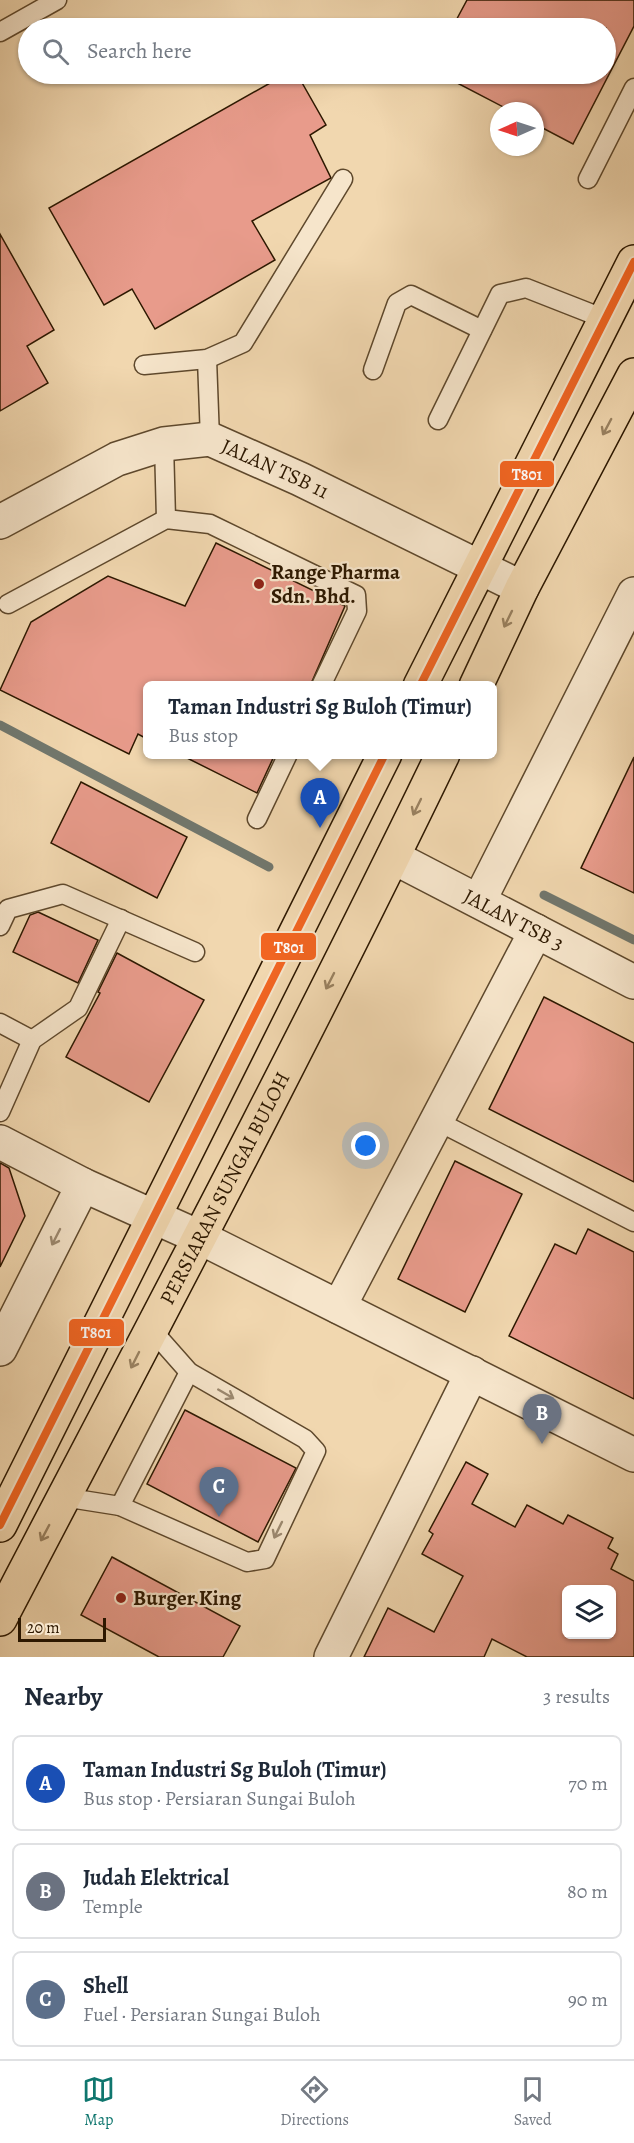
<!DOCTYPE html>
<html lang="en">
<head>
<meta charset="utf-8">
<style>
  :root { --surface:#fff; --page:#f6f6f7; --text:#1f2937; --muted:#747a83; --line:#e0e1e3; --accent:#0f766e }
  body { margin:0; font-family:Alegreya,serif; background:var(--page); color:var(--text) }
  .controls { position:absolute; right:18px; bottom:18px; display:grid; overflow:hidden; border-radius:9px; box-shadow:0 2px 4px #0004 }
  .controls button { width:54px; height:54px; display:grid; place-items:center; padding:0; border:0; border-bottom:2px solid var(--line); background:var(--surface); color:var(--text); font:30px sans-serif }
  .compass { position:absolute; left:490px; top:102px; width:54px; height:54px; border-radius:50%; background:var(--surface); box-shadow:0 2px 4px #0004; rotate:267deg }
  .scale { position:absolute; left:18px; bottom:15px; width:88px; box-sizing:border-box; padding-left:6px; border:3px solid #2d1800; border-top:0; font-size:16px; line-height:21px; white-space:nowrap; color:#2d1800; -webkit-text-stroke:4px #f6e5cb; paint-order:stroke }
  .you { position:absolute; left:366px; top:1146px; width:21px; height:21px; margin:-15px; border:4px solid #fff; border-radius:50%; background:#1a73e8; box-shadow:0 0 0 9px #1a73e833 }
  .badge { display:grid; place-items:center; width:39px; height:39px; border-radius:50%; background:var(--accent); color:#fff; font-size:20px; font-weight:700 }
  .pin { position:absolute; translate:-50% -50px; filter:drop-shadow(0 2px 3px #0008) }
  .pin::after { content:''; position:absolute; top:32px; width:21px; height:18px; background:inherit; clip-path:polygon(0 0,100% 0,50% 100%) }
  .popup { position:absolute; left:143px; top:681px; width:354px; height:78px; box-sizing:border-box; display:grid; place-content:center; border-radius:9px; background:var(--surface); filter:drop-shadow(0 2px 4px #0005); font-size:20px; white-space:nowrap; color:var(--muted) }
  .popup b { font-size:22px; color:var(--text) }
  .popup::after { content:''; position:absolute; left:50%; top:100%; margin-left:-12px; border:12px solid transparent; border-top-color:var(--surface) }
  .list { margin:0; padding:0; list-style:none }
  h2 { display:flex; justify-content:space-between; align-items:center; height:78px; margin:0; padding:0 24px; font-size:26px }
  h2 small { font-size:20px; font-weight:400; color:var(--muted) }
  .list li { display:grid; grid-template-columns:39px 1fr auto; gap:18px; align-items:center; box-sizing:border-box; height:96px; margin:0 12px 12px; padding:0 12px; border:2px solid var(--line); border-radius:9px }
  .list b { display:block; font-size:22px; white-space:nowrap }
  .list p { margin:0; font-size:20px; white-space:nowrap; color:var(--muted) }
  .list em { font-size:20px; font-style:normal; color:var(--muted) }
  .icon { flex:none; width:33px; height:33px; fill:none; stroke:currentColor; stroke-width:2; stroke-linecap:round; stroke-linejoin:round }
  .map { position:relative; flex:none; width:634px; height:1657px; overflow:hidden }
  .search { position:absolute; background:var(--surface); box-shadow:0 2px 4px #0004; left:18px; right:18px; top:18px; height:66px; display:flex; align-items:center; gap:15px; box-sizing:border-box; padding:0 21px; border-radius:33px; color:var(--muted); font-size:22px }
  .sheet { height:402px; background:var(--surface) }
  nav { display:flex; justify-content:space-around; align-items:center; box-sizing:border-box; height:84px; border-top:2px solid var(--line); background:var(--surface); font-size:16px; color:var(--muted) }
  nav a { display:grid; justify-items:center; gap:3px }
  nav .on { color:var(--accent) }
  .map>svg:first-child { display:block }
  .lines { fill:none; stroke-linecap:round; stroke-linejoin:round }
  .stream { stroke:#71776d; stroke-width:9 }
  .building { fill:#e89b8b; stroke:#2d1800; stroke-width:1.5; fill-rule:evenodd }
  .lane-casing { stroke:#5e482c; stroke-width:21 }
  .street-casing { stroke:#5e482c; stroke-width:36 }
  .primary-casing { stroke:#2d1800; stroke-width:36 }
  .lane { stroke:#f6e5cb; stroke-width:18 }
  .street { stroke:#f6e5cb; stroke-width:33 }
  .primary { stroke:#f1d7af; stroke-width:33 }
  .bus-1-casing { stroke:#f6e5cb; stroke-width:12 }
  .bus-1 { stroke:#f26522; stroke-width:8 }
  .oneway { stroke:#998160 }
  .oneway2 { stroke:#9c8970 }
  .poi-dot { fill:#8f2418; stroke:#f6e5cb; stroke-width:2 }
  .labels { text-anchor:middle; stroke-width:4.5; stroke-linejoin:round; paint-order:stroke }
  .street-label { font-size:21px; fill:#2d1800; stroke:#f6e5cb }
  .poi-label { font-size:21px; font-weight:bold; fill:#2d1800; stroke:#f6e5cb; text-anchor:start }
  .line-badge { stroke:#f6e5cb; stroke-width:2 }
  .badge-label { font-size:16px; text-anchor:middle; font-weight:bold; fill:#fff }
</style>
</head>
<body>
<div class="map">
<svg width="634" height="1657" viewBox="0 0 634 1657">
  <rect width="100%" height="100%" fill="#f1d7af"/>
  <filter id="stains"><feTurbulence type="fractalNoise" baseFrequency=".00333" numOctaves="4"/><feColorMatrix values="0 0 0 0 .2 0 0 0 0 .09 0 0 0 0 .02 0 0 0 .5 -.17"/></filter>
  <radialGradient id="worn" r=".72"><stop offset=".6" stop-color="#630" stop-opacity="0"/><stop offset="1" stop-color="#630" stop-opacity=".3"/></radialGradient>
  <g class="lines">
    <g class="stream">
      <polyline points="0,725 269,867"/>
      <polyline points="544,895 634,940"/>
    </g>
  </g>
  <g class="building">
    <polygon points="467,0 634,0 634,26 573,144 535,124 535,111 511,111 440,74 606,74 606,28 452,28"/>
    <polygon points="286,74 297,74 326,125 310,135 331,178 252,221 275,260 155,329 132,289 104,305 49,208"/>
    <polygon points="0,234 54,330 27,346 48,383 0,411"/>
    <polygon points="216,543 345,606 310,686 147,686 147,739 138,734 129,754 0,690 31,622 108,576 185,606"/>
    <polygon points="179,754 275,754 257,793"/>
    <polygon points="634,757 634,893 581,868"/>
    <polygon points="81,782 187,837 157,898 51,843"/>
    <polygon points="38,912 98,940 78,983 13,952 30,915"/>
    <polygon points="117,953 204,1000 149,1102 66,1057 100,993 98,992"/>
    <polygon points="544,997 634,1043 634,1182 489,1109"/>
    <polygon points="455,1161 522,1194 465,1312 398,1279"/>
    <polygon points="0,1163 9,1168 25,1216 0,1267"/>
    <polygon points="588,1229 634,1252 634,1399 509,1336 555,1244 576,1254"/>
    <polygon points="185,1410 296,1468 258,1542 147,1484"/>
    <path d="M466 1462 488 1474 472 1504 515 1527 527 1505 563 1524 568 1515 613 1538 608 1548 618 1554 611 1569 634 1581V1657H527L492 1639 484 1657H364L388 1608 434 1632 463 1576 422 1554 433 1534 429 1531ZM567 1590H612V1635H567Z"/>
    <polygon points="112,1557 240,1626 223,1657 159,1657 81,1615"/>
  </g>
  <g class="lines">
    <defs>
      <g id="lane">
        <polyline points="0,32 57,0"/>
        <polyline points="588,179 634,88"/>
        <polyline points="207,359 210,439"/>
        <polyline points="144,365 207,359 243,343 343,179"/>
        <polyline points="373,370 397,303 411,295 482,330"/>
        <polyline points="438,420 500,294 526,288 605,319"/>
        <polyline points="164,444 166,519"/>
        <polyline points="8,604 166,519 210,524 356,595 357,611 321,686"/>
        <polyline points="257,819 288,754"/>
        <polyline points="0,926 8,909 63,894 195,952"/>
        <polyline points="0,1023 32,1040"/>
        <polyline points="0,1112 32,1040 78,1008 121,919"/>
        <polyline points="437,1121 634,1222"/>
        <polyline points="63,1497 120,1506 247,1562 265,1559 316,1451 305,1439 189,1372 151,1329"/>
        <polyline points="120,1506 189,1372"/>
      </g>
      <g id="street">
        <path id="s1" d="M0 522 117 459 164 444 210 439 300 479 522 588"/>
        <path id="s2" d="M393 857 634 982"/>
        <polyline points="479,901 634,594"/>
        <polyline points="0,1142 83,1185 199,1237 634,1455"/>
        <polyline points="339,1307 536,931"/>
        <polyline points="0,1349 83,1185"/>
        <polyline points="331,1657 472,1373"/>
      </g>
      <g id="primary">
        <polyline points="420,686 634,262"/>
        <polyline points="476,686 522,588 634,375"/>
        <polyline points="0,1525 385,754"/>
        <path id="s3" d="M0 1619C150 1332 302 1046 443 754"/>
      </g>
    </defs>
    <use href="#lane" class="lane-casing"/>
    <use href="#street" class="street-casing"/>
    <use href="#primary" class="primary-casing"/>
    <use href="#lane" class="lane"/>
    <use href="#street" class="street"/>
    <use href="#primary" class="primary"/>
    <defs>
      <g id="bus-1">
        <polyline points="420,686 634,262"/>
        <polyline points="0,1525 385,754"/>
      </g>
    </defs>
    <use href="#bus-1" class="bus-1-casing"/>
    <use href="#bus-1" class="bus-1"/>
  </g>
  <defs><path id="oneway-shaft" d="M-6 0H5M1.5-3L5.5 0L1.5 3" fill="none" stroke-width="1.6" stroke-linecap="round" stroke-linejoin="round" transform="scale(1.5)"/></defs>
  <g class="oneway">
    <use href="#oneway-shaft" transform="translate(607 427) rotate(118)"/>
    <use href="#oneway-shaft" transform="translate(508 619) rotate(116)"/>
    <use href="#oneway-shaft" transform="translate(417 807) rotate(116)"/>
    <use href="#oneway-shaft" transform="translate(330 981) rotate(117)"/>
    <use href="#oneway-shaft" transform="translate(135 1360) rotate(117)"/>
    <use href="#oneway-shaft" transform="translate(45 1533) rotate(118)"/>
  </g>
  <g class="oneway2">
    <use href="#oneway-shaft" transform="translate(56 1237) rotate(117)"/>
    <use href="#oneway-shaft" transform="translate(226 1394) rotate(30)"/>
    <use href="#oneway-shaft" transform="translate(278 1530) rotate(116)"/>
  </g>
  <g class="poi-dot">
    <circle cx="259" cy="584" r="6"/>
    <circle cx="121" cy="1598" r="6"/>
  </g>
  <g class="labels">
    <g class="street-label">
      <text dy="7" stroke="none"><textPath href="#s1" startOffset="300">JALAN TSB 11</textPath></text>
      <text dy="7" stroke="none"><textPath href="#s2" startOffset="136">JALAN TSB 3</textPath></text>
      <text dy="7" stroke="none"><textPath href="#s3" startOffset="486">PERSIARAN SUNGAI BULOH</textPath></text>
    </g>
    <g class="poi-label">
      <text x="271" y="579">Range Pharma<tspan x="271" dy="24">Sdn. Bhd.</tspan></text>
      <text x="133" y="1605">Burger King</text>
    </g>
  </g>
  <g class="line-badge">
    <rect x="499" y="460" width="56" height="28" rx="6" fill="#f26522"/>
    <rect x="260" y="932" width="57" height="29" rx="6" fill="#f26522"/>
    <rect x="68" y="1318" width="57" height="29" rx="6" fill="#f26522"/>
  </g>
  <g class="badge-label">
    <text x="527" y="480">T801</text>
    <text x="289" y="953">T801</text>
    <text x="96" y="1338">T801</text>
  </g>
  <rect width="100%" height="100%" filter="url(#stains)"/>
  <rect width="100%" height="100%" fill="url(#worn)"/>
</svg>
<div class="controls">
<button><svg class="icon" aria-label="layers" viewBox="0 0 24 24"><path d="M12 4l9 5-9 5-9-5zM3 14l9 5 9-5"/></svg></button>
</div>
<svg class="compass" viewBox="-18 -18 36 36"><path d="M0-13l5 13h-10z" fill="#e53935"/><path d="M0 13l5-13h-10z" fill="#747a83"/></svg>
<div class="scale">20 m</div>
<div class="you"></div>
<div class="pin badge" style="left:320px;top:828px;background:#1a4fb4">A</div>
<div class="popup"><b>Taman Industri Sg Buloh (Timur)</b>Bus stop</div>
<div class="pin badge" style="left:542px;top:1444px;background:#6b7280">B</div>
<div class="pin badge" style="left:219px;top:1517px;background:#5c6f8a">C</div>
<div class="search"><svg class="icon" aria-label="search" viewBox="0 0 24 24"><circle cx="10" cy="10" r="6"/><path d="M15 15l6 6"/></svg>Search here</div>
</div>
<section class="sheet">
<h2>Nearby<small>3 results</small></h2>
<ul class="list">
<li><span class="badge" style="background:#1a4fb4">A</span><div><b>Taman Industri Sg Buloh (Timur)</b><p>Bus stop · Persiaran Sungai Buloh</p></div><em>70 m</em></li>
<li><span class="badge" style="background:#6b7280">B</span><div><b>Judah Elektrical</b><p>Temple</p></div><em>80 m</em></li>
<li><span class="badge" style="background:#5c6f8a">C</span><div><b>Shell</b><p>Fuel · Persiaran Sungai Buloh</p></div><em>90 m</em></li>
</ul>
</section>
<nav>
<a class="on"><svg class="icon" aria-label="map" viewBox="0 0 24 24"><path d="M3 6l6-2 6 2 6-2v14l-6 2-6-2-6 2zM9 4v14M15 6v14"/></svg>Map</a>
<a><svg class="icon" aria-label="directions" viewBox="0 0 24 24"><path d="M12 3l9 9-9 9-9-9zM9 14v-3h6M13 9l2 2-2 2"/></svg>Directions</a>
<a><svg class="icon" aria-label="saved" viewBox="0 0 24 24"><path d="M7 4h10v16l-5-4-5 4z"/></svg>Saved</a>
</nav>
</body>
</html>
